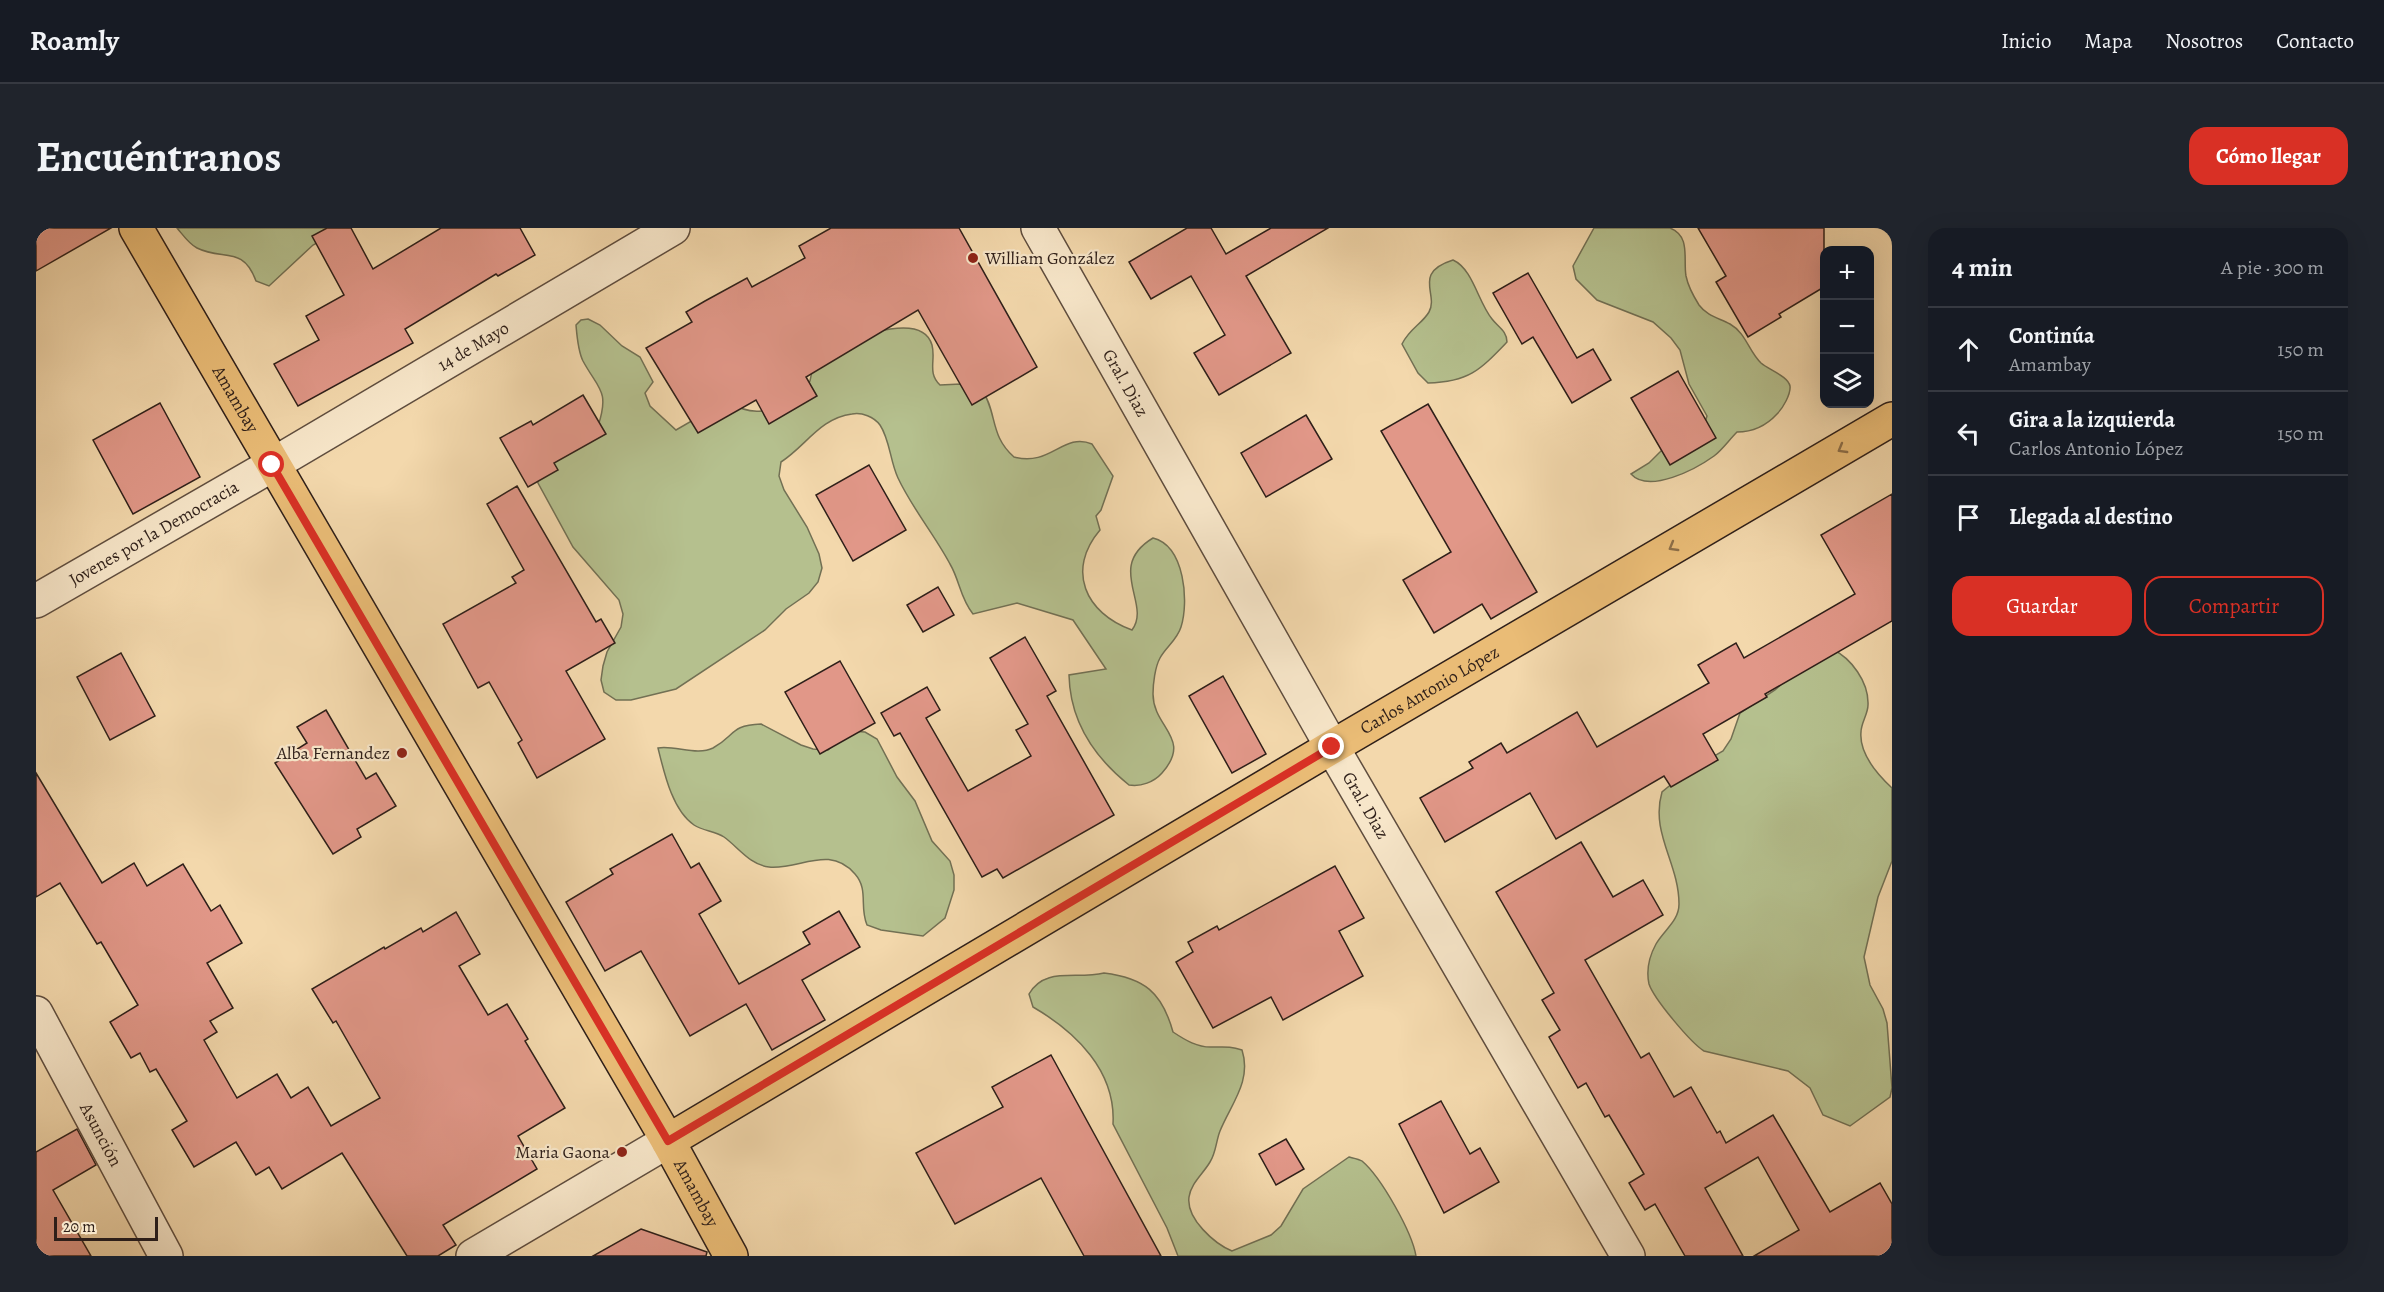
<!DOCTYPE html>
<html lang="es">
<head>
<meta charset="utf-8">
<style>
  :root { --surface:#171b24; --page:#20242c; --text:#f1f3f6; --muted:#9ea1a6; --line:#363941; --accent:#d93025 }
  body { margin:0; font-family:Alegreya,serif; background:var(--page); color:var(--text) }
  .controls { position:absolute; right:18px; top:18px; display:grid; overflow:hidden; border-radius:12px; box-shadow:0 6px 24px #0002 }
  .controls button { width:54px; height:54px; display:grid; place-items:center; padding:0; border:0; border-bottom:2px solid var(--line); background:var(--surface); color:var(--text); font:30px sans-serif }
  .scale { position:absolute; left:18px; bottom:15px; width:104px; box-sizing:border-box; padding-left:6px; border:3px solid #2e1f19; border-top:0; font-size:16px; line-height:21px; white-space:nowrap; color:#2e1f19; -webkit-text-stroke:4px #f7e6c9; paint-order:stroke }
  .stop { position:absolute; width:18px; height:18px; margin:-14px; border:4px solid #d93025; border-radius:50%; background:#fff }
  .stop.end { background:#d93025; border-color:#fff; box-shadow:0 2px 6px #0008 }
  .list { margin:0; padding:0; list-style:none }
  h2 { display:flex; justify-content:space-between; align-items:center; height:78px; margin:0; padding:0 24px; font-size:26px }
  h2 small { font-size:20px; font-weight:400; color:var(--muted) }
  .list li { display:grid; grid-template-columns:39px 1fr auto; gap:18px; align-items:center; box-sizing:border-box; height:84px; padding:0 24px; border-top:2px solid var(--line) }
  .list b { display:block; font-size:22px; white-space:nowrap }
  .list p { margin:0; font-size:20px; white-space:nowrap; color:var(--muted) }
  .list em { font-size:20px; font-style:normal; color:var(--muted) }
  .actions { display:flex; gap:12px; padding:18px 24px }
  .actions a { flex:1; padding:14px 0; border:2px solid var(--accent); border-radius:18px; text-align:center; font-size:21px; color:var(--accent) }
  .actions .main { background:var(--accent); color:#fff }
  .icon { flex:none; width:33px; height:33px; fill:none; stroke:currentColor; stroke-width:2; stroke-linecap:round; stroke-linejoin:round }
  .map { position:relative; flex:none; width:1856px; height:1028px; overflow:hidden; border-radius:18px }
  header { display:flex; align-items:center; gap:36px; box-sizing:border-box; height:84px; padding:0 30px; background:var(--surface); border-bottom:2px solid var(--line) }
  header strong { font-size:28px }
  nav { display:flex; gap:33px; margin-inline-start:auto; font-size:21px }
  .intro { display:flex; align-items:center; justify-content:space-between; box-sizing:border-box; height:144px; padding:0 36px }
  h1 { margin:0; font-size:42px }
  .button { padding:15px 27px; border-radius:18px; background:var(--accent); color:#fff; font-size:21px; font-weight:700 }
  main { display:flex; gap:36px; padding:0 36px }
  aside { flex:1; background:var(--surface); border-radius:18px; box-shadow:0 6px 24px #0002 }
  .map>svg:first-child { display:block }
  .green { fill:#b5c08e; stroke:#727054; stroke-width:1.5 }
  .building { fill:#e19788; stroke:#2e1f19; stroke-width:1.5 }
  .lines { fill:none; stroke-linecap:round; stroke-linejoin:round }
  .minor-casing { stroke:#5f4d3e; stroke-width:36 }
  .major-casing { stroke:#2e1f19; stroke-width:36 }
  .minor { stroke:#f7e6c9; stroke-width:33 }
  .major { stroke:#eabc76; stroke-width:33 }
  .oneway { stroke:#8c6e48 }
  .route { stroke:#d93025; stroke-width:8 }
  .poi-dot { fill:#8f2418; stroke:#f7e6c9; stroke-width:2 }
  .labels { text-anchor:middle; stroke-width:4.5; stroke-linejoin:round; paint-order:stroke }
  .poi-label { font-size:18px; fill:#2e1f19; stroke:#f7e6c9; text-anchor:end }
  .street-label { font-size:18px; fill:#2e1f19; stroke:#f7e6c9 }
</style>
</head>
<body>
<header>
<strong>Roamly</strong>
<nav><a>Inicio</a><a>Mapa</a><a>Nosotros</a><a>Contacto</a></nav>
</header>
<div class="intro"><h1>Encuéntranos</h1><a class="button">Cómo llegar</a></div>
<main>
<div class="map">
<svg width="1856" height="1028" viewBox="0 0 1856 1028">
  <rect width="100%" height="100%" fill="#f3d8ac"/>
  <filter id="stains"><feTurbulence type="fractalNoise" baseFrequency=".00333" numOctaves="4"/><feColorMatrix values="0 0 0 0 .2 0 0 0 0 .09 0 0 0 0 .02 0 0 0 .5 -.17"/></filter>
  <radialGradient id="worn" r=".72"><stop offset=".6" stop-color="#630" stop-opacity="0"/><stop offset="1" stop-color="#630" stop-opacity=".3"/></radialGradient>
  <g class="green">
    <path d="M141 0H308L277 17 233 58 220 53C207 17 187 33 161 20 153 16 147 7 141 0Z"/>
    <path d="M1558 0H1634C1655 8 1647 31 1650 48 1652 58 1658 69 1663 77 1671 88 1683 90 1694 96 1710 105 1713 124 1725 135 1733 142 1752 148 1754 158 1755 166 1747 180 1741 186 1730 198 1717 204 1701 204 1693 212 1686 222 1678 228 1660 241 1613 266 1595 246L1613 235 1633 215 1669 194 1671 188 1653 156 1644 122 1635 110 1617 94 1561 72 1540 51 1537 38Z"/>
    <path d="M1417 32C1437 41 1442 74 1456 91 1462 99 1471 103 1471 114 1444 142 1433 154 1392 155L1382 145 1366 116C1374 100 1386 96 1393 84 1403 66 1376 45 1417 32Z"/>
    <path d="M552 91 564 97 586 118 604 129 617 154 609 165 614 178 640 202 690 173C728 195 737 178 770 158L774 153 780 124C803 117 885 78 896 117 900 132 891 145 904 157L925 156 945 160C962 185 953 207 978 229 1015 239 1027 204 1056 216L1077 248 1065 282 1060 288 1064 302C1030 342 1049 385 1096 402 1116 376 1069 339 1117 310 1149 318 1153 374 1145 399 1141 412 1130 419 1124 430 1119 439 1117 456 1117 466 1117 500 1157 510 1126 545 1118 554 1105 559 1093 557 1058 529 1034 493 1033 447L1070 441 1037 392 981 375 937 386C924 370 924 353 914 336 898 306 876 280 862 250 854 233 854 212 844 197 838 189 826 184 816 186 784 190 770 218 745 234L743 248 748 262 771 299 783 326 786 340 782 354 773 365 750 381 729 402 640 461 595 472H580L568 464 565 452 567 438 571 424 585 399 587 386 583 372 537 319 502 255 499 235 562 198C574 162 562 161 547 133 542 123 541 109 540 97L545 92Z"/>
    <path d="M1796 421C1815 430 1833 454 1832 477 1832 486 1825 495 1825 504 1823 525 1842 547 1856 560V633L1842 669 1828 729 1834 757 1847 781 1851 795 1856 860 1854 869 1814 898 1787 887 1774 860 1752 843 1668 823C1655 815 1618 771 1613 756 1610 742 1614 727 1620 716 1628 702 1643 693 1643 676 1643 635 1614 605 1626 564L1649 545 1687 523 1695 511 1704 485 1739 462 1771 433Z"/>
    <path d="M725 496 765 517 777 521 792 522 814 503 829 504 841 511 861 549 879 573 896 613 914 633 918 647V662L909 690 887 708 845 702 831 697C823 678 833 662 819 646 793 616 764 642 733 639 714 637 702 619 688 609 679 603 667 603 658 597 636 582 628 544 622 520 639 517 661 528 677 520 699 508 694 497 725 496Z"/>
    <path d="M1068 745C1108 750 1126 764 1137 804 1149 812 1162 820 1177 819 1189 819 1194 818 1206 822 1216 853 1195 876 1184 903 1180 913 1180 925 1174 934 1167 946 1155 955 1153 969 1150 991 1179 1016 1196 1023L1235 1007 1245 998 1267 961 1313 929C1317 930 1323 931 1326 933 1345 949 1376 1004 1380 1028H1142L1131 1000 1077 896C1080 843 1040 804 997 779L993 766C1009 738 1040 752 1068 745Z"/>
  </g>
  <g class="building">
    <polygon points="0,0 75,0 0,43"/>
    <polygon points="291,0 315,0 337,41 405,0 484,0 499,27 462,48 460,46 369,101 377,115 262,178 238,136 283,112 270,88 308,67 276,8"/>
    <polygon points="795,0 923,0 1001,139 936,177 882,82 770,149 781,168 733,196 720,172 662,205 610,120 656,94 650,84 669,73 711,50 716,59 769,30 763,18"/>
    <polygon points="1151,0 1175,0 1190,26 1235,0 1292,0 1210,48 1255,125 1183,167 1158,125 1189,107 1155,48 1115,71 1093,34"/>
    <polygon points="1662,0 1788,0 1788,59 1743,86 1745,89 1712,109 1680,54 1690,48"/>
    <polygon points="1492,45 1541,130 1557,121 1575,152 1536,175 1497,109 1486,116 1457,65"/>
    <polygon points="1642,143 1680,210 1634,237 1595,170"/>
    <polygon points="547,167 570,206 518,235 522,242 492,259 464,210 495,193 497,197"/>
    <polygon points="124,175 164,249 97,286 57,212"/>
    <polygon points="1392,176 1501,364 1455,391 1446,376 1398,405 1367,352 1415,324 1345,203"/>
    <polygon points="1270,187 1296,231 1230,269 1205,225"/>
    <polygon points="833,237 870,302 817,333 780,267"/>
    <polygon points="481,258 560,394 565,391 579,415 530,443 569,511 501,550 482,515 486,512 453,454 442,460 407,396 480,355 476,349 488,342 451,276"/>
    <polygon points="1856,266 1856,393 1729,466 1731,469 1667,506 1682,532 1635,559 1628,548 1520,611 1494,565 1409,614 1384,570 1437,540 1433,534 1465,515 1471,525 1541,484 1561,519 1673,455 1662,437 1700,415 1708,430 1819,366 1785,307"/>
    <polygon points="902,359 918,387 887,404 871,377"/>
    <polygon points="989,409 1020,463 1011,468 1078,587 967,650 961,641 946,649 864,505 858,508 845,485 891,459 904,482 890,490 932,563 995,528 980,502 992,496 954,430"/>
    <polygon points="85,425 119,488 74,512 41,449"/>
    <polygon points="804,433 839,495 784,526 749,464"/>
    <polygon points="1187,448 1230,526 1196,545 1153,468"/>
    <polygon points="290,482 330,551 340,545 360,578 321,601 325,609 297,626 239,535 271,515 261,499"/>
    <polygon points="0,545 66,655 98,635 111,658 147,636 175,683 184,677 206,715 171,735 197,780 174,793 181,804 168,812 201,870 241,846 255,870 272,859 295,898 344,870 300,793 297,795 276,761 348,719 349,721 385,700 387,704 420,684 444,726 423,738 452,787 471,776 492,811 489,813 529,880 482,908 501,941 407,997 420,1017 402,1028 371,1028 306,925 246,961 233,939 220,947 200,914 158,939 136,902 151,893 120,841 114,844 104,825 95,830 74,794 102,777 65,714 61,716 24,655 0,669"/>
    <polygon points="636,606 655,640 663,635 685,673 663,686 703,756 774,716 767,704 803,683 824,719 766,752 789,792 736,822 710,776 654,808 605,723 569,743 530,674 577,646 574,641"/>
    <polygon points="1545,614 1577,669 1607,652 1627,687 1549,732 1605,830 1613,825 1638,869 1655,859 1681,905 1684,903 1690,915 1737,887 1794,984 1844,955 1856,976 1856,1028 1718,1028 1763,1002 1722,929 1669,960 1707,1028 1649,1028 1619,976 1609,982 1593,955 1608,946 1573,887 1569,889 1550,855 1542,860 1513,809 1524,802 1506,772 1518,765 1460,664"/>
    <polygon points="1299,638 1328,690 1303,703 1327,748 1247,792 1235,769 1177,800 1140,734 1157,724 1152,714 1181,698 1183,702"/>
    <polygon points="1015,827 1125,1028 1048,1028 1005,950 919,996 880,925 967,879 956,859"/>
    <polygon points="1405,873 1434,926 1444,920 1463,954 1408,985 1363,896"/>
    <polygon points="41,901 60,937 17,962 55,1028 0,1028 0,924"/>
    <polygon points="1250,911 1268,941 1240,957 1223,926"/>
    <polygon points="605,1001 671,1024 670,1028 557,1028"/>
  </g>
  <g class="lines">
    <defs>
      <g id="minor">
        <path id="s1" d="M1002 0 1296 519 1592 1028"/>
        <path id="s2" d="M0 373 236 237 637 0"/>
        <path id="s3" d="M0 785 130 1028"/>
        <polyline points="437,1028 632,913"/>
      </g>
      <g id="major">
        <path id="s4" d="M100 0 632 913 695 1028"/>
        <path id="s5" d="M632 913 1296 519 1856 191"/>
      </g>
    </defs>
    <use href="#minor" class="minor-casing"/>
    <use href="#major" class="major-casing"/>
    <use href="#minor" class="minor"/>
    <use href="#major" class="major"/>
  </g>
  <defs><path id="oneway-chevron" d="M-2-3.5L2.5 0L-2 3.5" fill="none" stroke-width="1.6" stroke-linecap="round" stroke-linejoin="round" transform="scale(1.5)"/></defs>
  <g class="oneway">
    <use href="#oneway-chevron" transform="translate(1806 221) rotate(150)"/>
    <use href="#oneway-chevron" transform="translate(1637 319) rotate(150)"/>
  </g>
  <g class="lines">
    <polyline class="route" points="236,237 632,913 1296,519"/>
  </g>
  <g class="poi-dot">
    <circle cx="937" cy="30" r="6"/>
    <circle cx="366" cy="525" r="6"/>
    <circle cx="586" cy="924" r="6"/>
  </g>
  <g class="labels">
    <g class="poi-label">
      <text x="949" y="36" text-anchor="start">William González</text>
      <text x="354" y="531">Alba Fernandez</text>
      <text x="574" y="930">Maria Gaona</text>
    </g>
    <g class="street-label">
      <text dy="6" stroke="none"><textPath href="#s2" startOffset="506">14 de Mayo</textPath></text>
      <text dy="6" stroke="none"><textPath href="#s1" startOffset="178">Gral. Diaz</textPath></text>
      <text dy="6" stroke="none"><textPath href="#s4" startOffset="198">Amambay</textPath></text>
      <text dy="6" stroke="none"><textPath href="#s2" startOffset="136">Jovenes por la Democracia</textPath></text>
      <text dy="6" stroke="none"><textPath href="#s5" startOffset="885">Carlos Antonio López</textPath></text>
      <text dy="6" stroke="none"><textPath href="#s1" startOffset="664">Gral. Diaz</textPath></text>
      <text dy="6" stroke="none"><textPath href="#s3" startOffset="138">Asunción</textPath></text>
      <text dy="6" stroke="none"><textPath href="#s4" startOffset="1116">Amambay</textPath></text>
    </g>
  </g>
  <rect width="100%" height="100%" filter="url(#stains)"/>
  <rect width="100%" height="100%" fill="url(#worn)"/>
</svg>
<div class="controls">
<button>+</button>
<button>−</button>
<button><svg class="icon" aria-label="layers" viewBox="0 0 24 24"><path d="M12 4l9 5-9 5-9-5zM3 14l9 5 9-5"/></svg></button>
</div>
<div class="scale">20 m</div>
<div class="stop" style="left:236px;top:237px"></div>
<div class="stop end" style="left:1296px;top:519px"></div>
</div>
<aside>
<h2>4 min<small>A pie · 300 m</small></h2>
<ul class="list">
<li><svg class="icon" aria-label="ahead" viewBox="0 0 24 24"><path d="M12 20V5M6 11l6-6 6 6"/></svg><div><b>Continúa</b><p>Amambay</p></div><em>150 m</em></li>
<li><svg class="icon" aria-label="left" viewBox="0 0 24 24"><path d="M17 20v-9H6M10 6l-5 5 5 5"/></svg><div><b>Gira a la izquierda</b><p>Carlos Antonio López</p></div><em>150 m</em></li>
<li><svg class="icon" aria-label="arrive" viewBox="0 0 24 24"><path d="M6 21V4h12l-3 4 3 4H6"/></svg><div><b>Llegada al destino</b></div></li>
</ul>
<div class="actions"><a class="main">Guardar</a><a>Compartir</a></div>
</aside>
</main>
</body>
</html>
